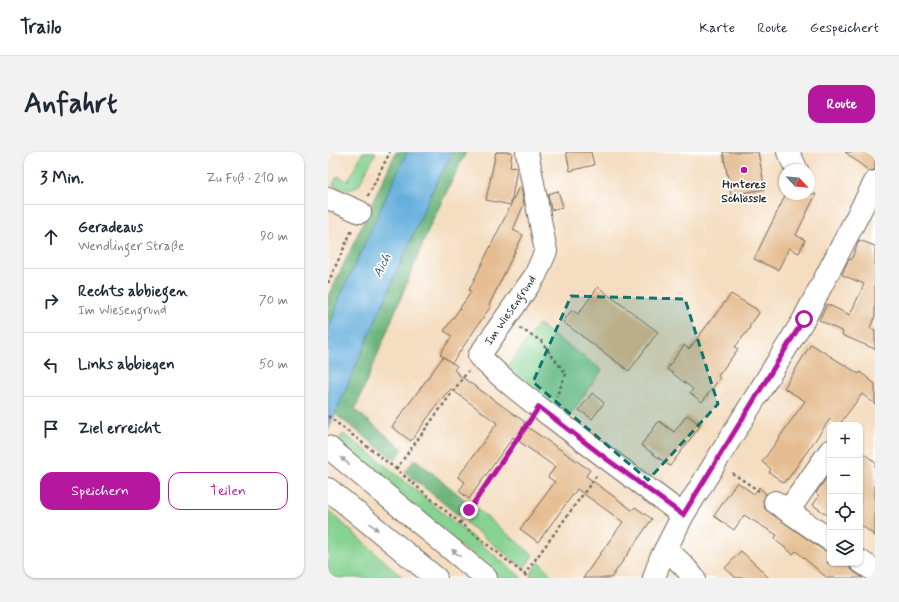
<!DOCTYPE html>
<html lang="de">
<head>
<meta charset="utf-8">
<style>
  :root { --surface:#fff; --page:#f2f2f3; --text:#1f2937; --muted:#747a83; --line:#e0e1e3; --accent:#b5179e }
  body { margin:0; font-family:Mynerve,sans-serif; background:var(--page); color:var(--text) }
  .controls { position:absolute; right:12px; bottom:12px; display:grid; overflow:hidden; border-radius:8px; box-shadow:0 1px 3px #0004 }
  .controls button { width:36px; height:36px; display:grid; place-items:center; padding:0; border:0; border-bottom:1px solid var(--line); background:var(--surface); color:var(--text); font:20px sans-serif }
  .compass { position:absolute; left:451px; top:12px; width:36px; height:36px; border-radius:50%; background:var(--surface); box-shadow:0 1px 3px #0004; rotate:116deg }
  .stop { position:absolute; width:12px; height:12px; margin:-9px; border:3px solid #b5179e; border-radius:50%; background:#fff }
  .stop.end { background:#b5179e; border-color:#fff; box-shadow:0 1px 4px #0008 }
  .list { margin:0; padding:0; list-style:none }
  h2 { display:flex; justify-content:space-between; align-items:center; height:52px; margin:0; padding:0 16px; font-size:17px }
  h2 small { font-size:13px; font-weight:400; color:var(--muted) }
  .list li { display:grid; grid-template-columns:26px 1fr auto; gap:12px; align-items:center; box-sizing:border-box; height:64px; padding:0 16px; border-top:1px solid var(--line) }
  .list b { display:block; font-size:15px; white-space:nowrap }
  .list p { margin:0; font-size:13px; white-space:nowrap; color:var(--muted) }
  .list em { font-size:13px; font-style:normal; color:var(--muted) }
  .actions { display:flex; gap:8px; padding:12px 16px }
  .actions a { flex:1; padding:9px 0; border:1px solid var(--accent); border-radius:12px; text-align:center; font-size:14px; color:var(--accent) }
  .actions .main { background:var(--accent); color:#fff }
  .icon { flex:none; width:22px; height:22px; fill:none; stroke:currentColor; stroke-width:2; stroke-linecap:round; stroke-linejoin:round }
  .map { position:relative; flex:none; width:547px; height:426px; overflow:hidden; border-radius:12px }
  header { display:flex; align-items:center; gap:24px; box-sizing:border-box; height:56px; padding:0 20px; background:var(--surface); border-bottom:1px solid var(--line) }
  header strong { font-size:19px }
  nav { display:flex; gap:22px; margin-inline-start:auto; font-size:14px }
  .intro { display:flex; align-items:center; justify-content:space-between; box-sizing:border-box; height:96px; padding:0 24px }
  h1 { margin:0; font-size:28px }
  .button { padding:10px 18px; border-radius:12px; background:var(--accent); color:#fff; font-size:14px; font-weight:700 }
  main { display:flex; gap:24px; padding:0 24px }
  aside { flex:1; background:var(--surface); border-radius:12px; box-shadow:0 1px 3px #0004 }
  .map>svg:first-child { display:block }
  .green { fill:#85d291; stroke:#587e5e }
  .forest { fill:#6cb47b; stroke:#4c7053 }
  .water { fill:#64aedc; stroke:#486c84 }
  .building { fill:#e4bc8f }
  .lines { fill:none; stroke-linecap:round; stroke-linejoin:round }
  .minor-casing { stroke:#71695f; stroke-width:24 }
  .major-casing { stroke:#71695f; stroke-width:24 }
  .path { stroke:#71695f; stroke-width:2.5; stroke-dasharray:3 3; stroke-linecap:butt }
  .minor { stroke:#fff; stroke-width:22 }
  .major { stroke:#fff; stroke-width:22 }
  .oneway { fill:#a0a0a0 }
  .route { stroke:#b5179e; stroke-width:5 }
  .marked { fill:#0f766e; fill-opacity:0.2; stroke:#0f766e; stroke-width:3; stroke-dasharray:8 5; stroke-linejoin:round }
  .poi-dot { fill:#b5179e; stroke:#fff; stroke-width:1.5 }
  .labels { text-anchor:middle; stroke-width:3.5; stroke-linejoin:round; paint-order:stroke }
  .poi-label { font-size:12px; font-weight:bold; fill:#2b2b2b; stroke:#fff }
  .street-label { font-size:12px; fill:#2b2b2b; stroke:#fff }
  .water-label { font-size:13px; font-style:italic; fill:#425f72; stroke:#fff }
</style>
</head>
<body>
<header>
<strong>Trailo</strong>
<nav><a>Karte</a><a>Route</a><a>Gespeichert</a></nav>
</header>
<div class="intro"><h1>Anfahrt</h1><a class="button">Route</a></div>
<main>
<aside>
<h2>3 Min.<small>Zu Fuß · 210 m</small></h2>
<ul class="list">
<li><svg class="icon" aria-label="ahead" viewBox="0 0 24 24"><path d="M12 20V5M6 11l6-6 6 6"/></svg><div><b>Geradeaus</b><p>Wendlinger Straße</p></div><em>90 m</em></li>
<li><svg class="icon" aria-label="right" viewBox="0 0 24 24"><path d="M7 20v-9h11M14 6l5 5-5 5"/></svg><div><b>Rechts abbiegen</b><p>Im Wiesengrund</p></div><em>70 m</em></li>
<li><svg class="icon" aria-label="left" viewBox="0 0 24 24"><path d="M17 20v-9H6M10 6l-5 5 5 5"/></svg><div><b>Links abbiegen</b></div><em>50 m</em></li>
<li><svg class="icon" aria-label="arrive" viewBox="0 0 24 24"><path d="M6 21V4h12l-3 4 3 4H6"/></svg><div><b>Ziel erreicht</b></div></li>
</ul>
<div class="actions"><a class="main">Speichern</a><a>Teilen</a></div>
</aside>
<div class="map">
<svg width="547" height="426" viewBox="0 0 547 426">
  <rect width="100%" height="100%" fill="#fff"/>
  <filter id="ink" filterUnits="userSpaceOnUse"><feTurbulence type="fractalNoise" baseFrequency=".025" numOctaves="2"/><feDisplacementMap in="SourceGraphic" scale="8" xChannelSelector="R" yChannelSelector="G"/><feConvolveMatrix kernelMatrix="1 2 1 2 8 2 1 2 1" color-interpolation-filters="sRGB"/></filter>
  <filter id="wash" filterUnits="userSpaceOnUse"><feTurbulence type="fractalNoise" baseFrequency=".012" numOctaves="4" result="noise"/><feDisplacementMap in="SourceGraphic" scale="16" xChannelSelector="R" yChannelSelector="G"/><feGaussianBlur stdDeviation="0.9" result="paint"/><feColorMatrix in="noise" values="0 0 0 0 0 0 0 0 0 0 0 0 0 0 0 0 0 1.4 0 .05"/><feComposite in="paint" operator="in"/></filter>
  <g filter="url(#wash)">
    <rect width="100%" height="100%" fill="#f4ddc0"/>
    <g class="green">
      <path d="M35 0H48L31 33C22 41 15 37 5 33L9 24 20 29Z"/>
      <polygon points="210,172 274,218 240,266 176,221"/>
      <polygon points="15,282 47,305 194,426 172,426 7,293"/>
      <polygon points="149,357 205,403 196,416 138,371"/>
      <polygon points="0,358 75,426 0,426"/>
      <polygon points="211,410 226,426 206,426 203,424 203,421"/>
    </g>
    <g class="forest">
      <polygon points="68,0 79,0 12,145 0,179 0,146"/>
      <polygon points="125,0 138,0 102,74 27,258 75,297 67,308 7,262 105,37"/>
      <polygon points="87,307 141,351 131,364 77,320"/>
    </g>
    <polygon class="water" points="79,0 125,0 105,37 0,278 0,179 12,145"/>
    <g id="blocks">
      <g class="building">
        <polygon points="168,0 184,0 182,15 189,16 183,52 191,35 193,36 196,52 185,78 195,83 161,153 163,154 124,211 112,202 124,184 116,179 143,140 141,138 183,53 158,48"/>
        <polygon points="238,0 263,0 266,13 242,19"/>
        <polygon points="395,0 430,0 437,37 403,43"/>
        <polygon points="517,0 547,0 547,18 541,19"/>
        <polygon points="230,39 235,55 223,58 220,42"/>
        <polygon points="458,42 488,42 468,83 477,88 471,101 461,96 450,118 426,107"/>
        <polygon points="531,88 547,94 547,164 542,176 547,178 547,197 514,183 515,180 491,168 499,152 522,163 536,132 514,123 521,107 523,108"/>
        <polygon points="270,135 330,180 301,219 235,170 244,158 250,162"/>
        <polygon points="403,142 428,157 431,161 421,175 422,176 407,195 410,197 390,224 392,226 374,250 362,241 365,237 339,217 356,193 361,197"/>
        <polygon points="483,192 531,222 532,220 547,232 547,252 534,242 511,273 502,267 459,328 458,327 456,331 441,320 443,317 434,310 477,249 456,236"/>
        <polygon points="115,205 129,214 126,218 131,222 131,223 197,270 195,272 262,318 258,324 304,358 307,355 324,367 283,426 255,426 295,370 249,337 210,390 192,377 227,330 220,325 227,315 185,285 141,347 131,339 137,330 130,325 169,271 123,237 114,246 83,289 64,275"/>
        <polygon points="264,241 276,251 264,267 251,258"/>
        <polygon points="359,263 373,273 342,314 313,293 331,269 346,280"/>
        <polygon points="532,299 547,310 547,384 532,372"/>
        <polygon points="502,321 502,365 485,353 491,344 488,341"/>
        <polygon points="409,330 426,342 431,335 438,342 435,349 437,357 495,398 502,400 502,407 499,411 520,411 521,415 525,419 535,426 499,426 468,399 465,402 446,387 449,383 416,363 406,378 386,364"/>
        <polygon points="413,399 427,412 441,426 408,426 397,416"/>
      </g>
    </g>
  </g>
  <g filter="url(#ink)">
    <use href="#blocks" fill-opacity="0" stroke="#71695f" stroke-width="1"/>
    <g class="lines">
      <defs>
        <g id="minor">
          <path d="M199 0 218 99 207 124 151 204C175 228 201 248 228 268 270 300 312 331 355 363"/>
          <polyline points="460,0 469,18"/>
          <polyline points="0,46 32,60"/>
          <polyline points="447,350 502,388"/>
          <polyline points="460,359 502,299"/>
          <polyline points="338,397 355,413 366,426"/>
          <polyline points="532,409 547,419"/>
        </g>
        <g id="major">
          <polyline points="0,295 158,426"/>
          <polyline points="0,337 108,426"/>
          <polyline points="326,426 332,408 355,363 476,167 547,30"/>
        </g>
      </defs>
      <use href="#minor" class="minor-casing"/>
      <use href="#major" class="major-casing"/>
      <g class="path">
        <polyline points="40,44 62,0"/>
        <polyline points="0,131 24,78"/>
        <polyline points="192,176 213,189 238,222 228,245"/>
        <polyline points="0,264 68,317 132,371 201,426"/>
        <polyline points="68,317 140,219"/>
        <polyline points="404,321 431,339"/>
        <polyline points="132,371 201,271"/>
        <polyline points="196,423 269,323"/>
      </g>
      <use href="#minor" class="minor"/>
      <use href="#major" class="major"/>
    </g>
    <defs><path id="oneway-solid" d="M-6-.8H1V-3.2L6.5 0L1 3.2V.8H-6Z"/></defs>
    <g class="oneway">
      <use href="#oneway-solid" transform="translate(17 309) rotate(-140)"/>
      <use href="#oneway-solid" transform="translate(46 375) rotate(39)"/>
      <use href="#oneway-solid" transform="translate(128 401) rotate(-140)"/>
    </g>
  </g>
  <g class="lines" filter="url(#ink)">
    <polyline class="route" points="141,358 211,255 280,308 355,363 476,167"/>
  </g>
  <path class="marked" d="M243 144 357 147 390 252 320 328 205 230Z"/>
  <circle class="poi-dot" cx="416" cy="18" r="4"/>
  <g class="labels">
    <g class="poi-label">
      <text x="416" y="36">Hinteres<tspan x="416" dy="14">Schlössle</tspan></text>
    </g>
    <g class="street-label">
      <text transform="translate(182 158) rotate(-56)" y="4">Im Wiesengrund</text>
    </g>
    <g class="water-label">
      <text transform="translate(53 113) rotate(-63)" y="5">Aich</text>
    </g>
  </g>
</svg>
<div class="controls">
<button>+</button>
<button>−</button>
<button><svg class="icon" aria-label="locate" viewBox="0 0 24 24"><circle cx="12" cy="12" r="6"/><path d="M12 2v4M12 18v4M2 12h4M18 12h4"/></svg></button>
<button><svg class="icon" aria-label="layers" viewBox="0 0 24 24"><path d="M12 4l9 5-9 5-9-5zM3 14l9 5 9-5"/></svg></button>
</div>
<svg class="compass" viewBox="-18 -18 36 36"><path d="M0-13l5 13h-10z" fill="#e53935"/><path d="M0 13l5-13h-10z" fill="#747a83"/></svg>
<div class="stop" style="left:476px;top:167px"></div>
<div class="stop end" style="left:141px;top:358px"></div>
</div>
</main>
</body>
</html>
